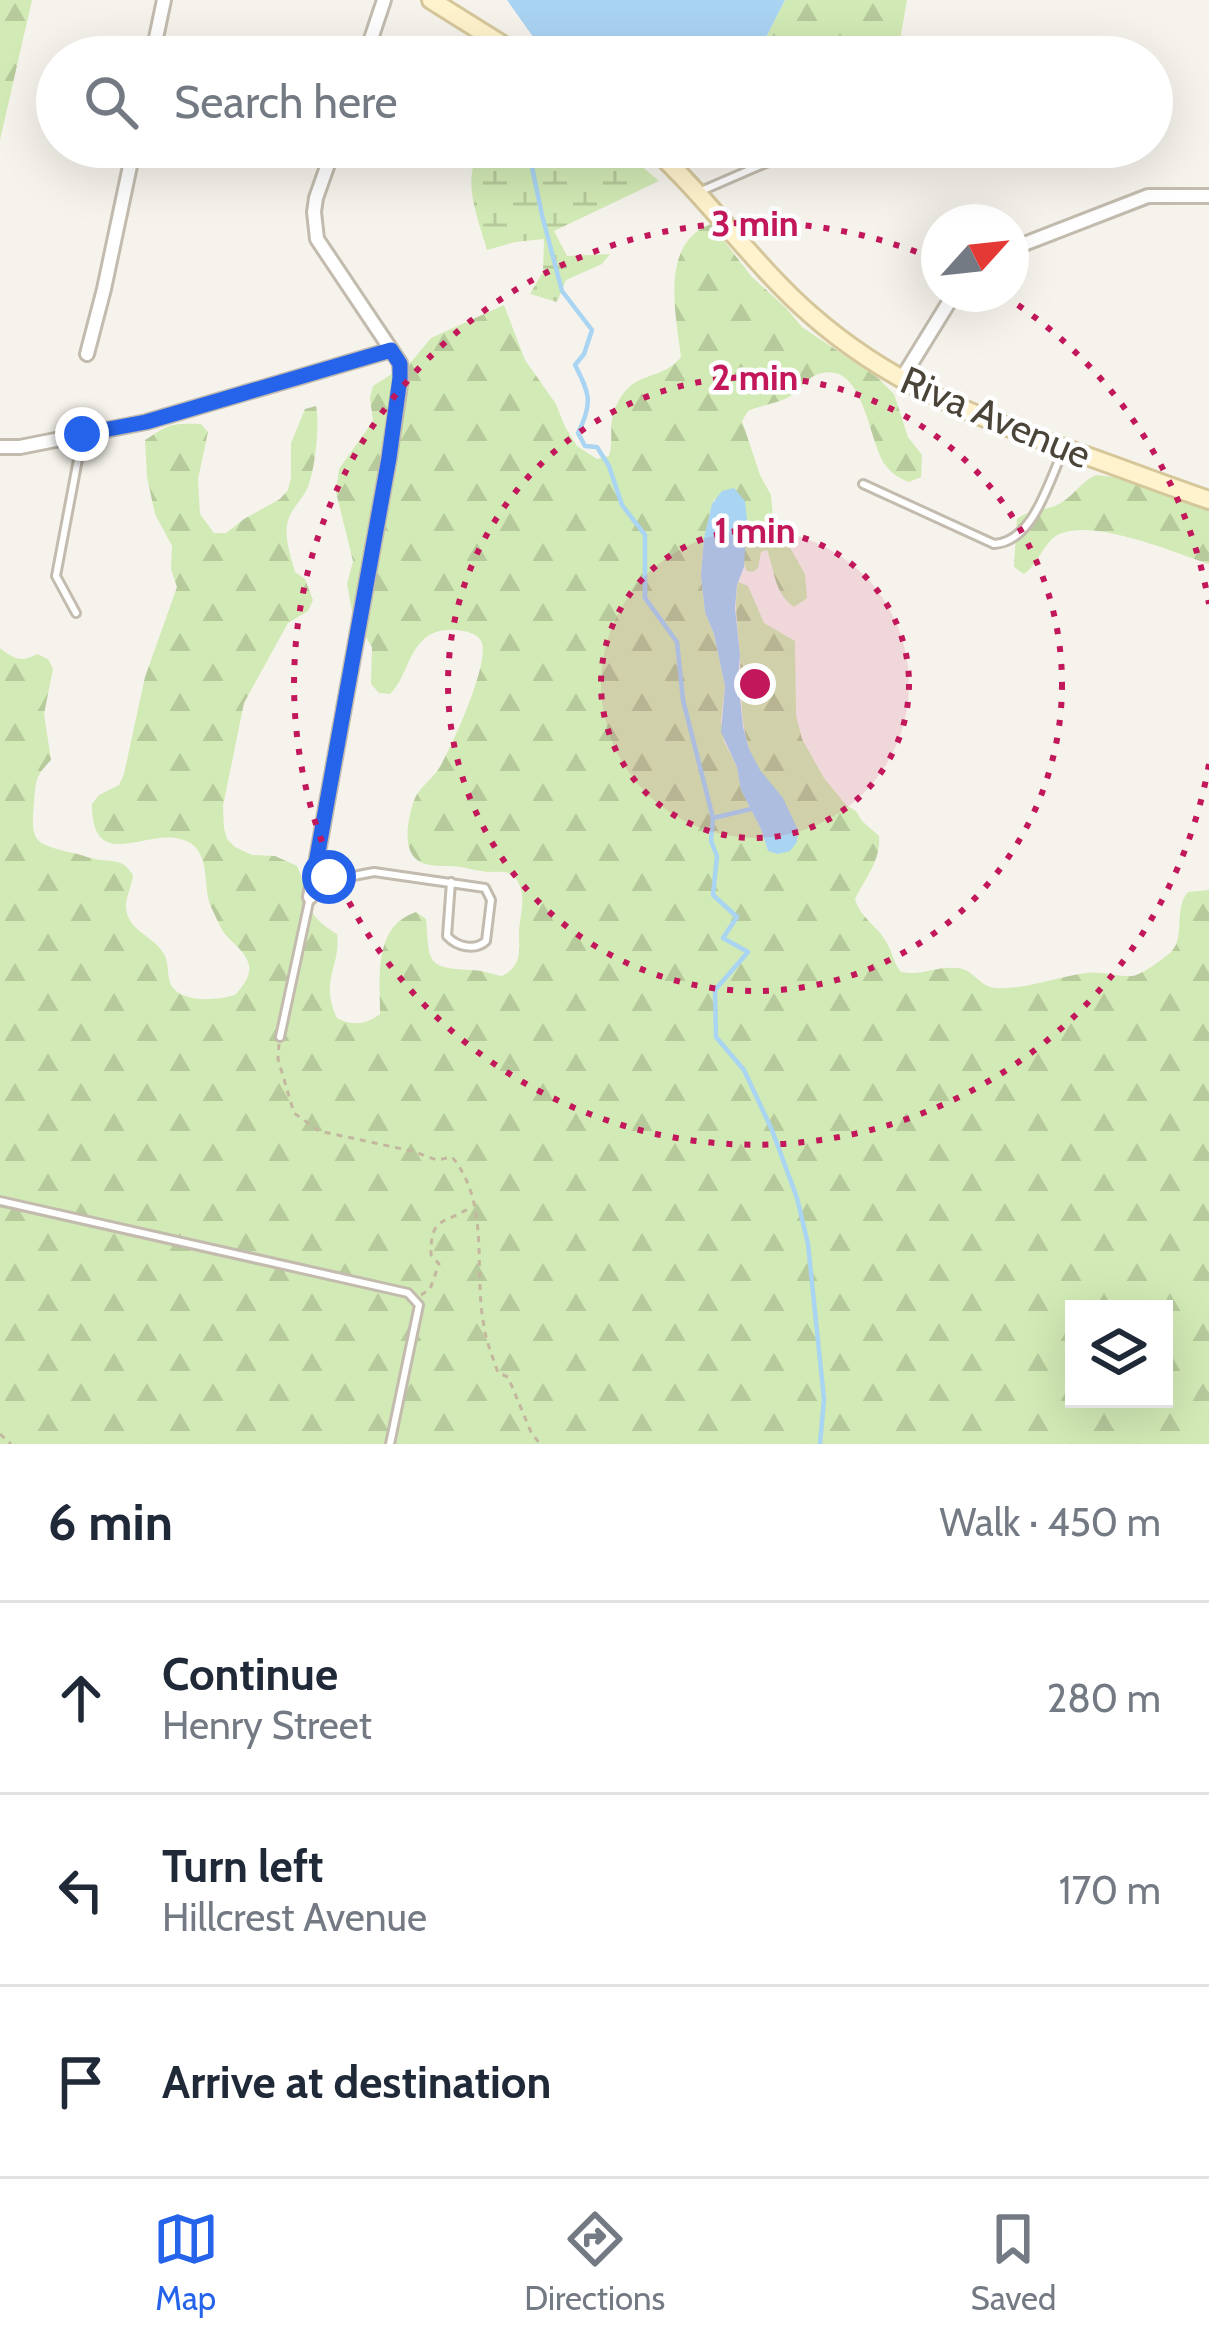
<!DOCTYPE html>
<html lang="en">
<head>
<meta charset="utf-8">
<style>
  :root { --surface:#fff; --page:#f6f6f7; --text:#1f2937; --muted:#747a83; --line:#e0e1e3; --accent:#2563eb }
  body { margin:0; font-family:Cabin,sans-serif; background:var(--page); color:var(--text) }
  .controls { position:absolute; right:36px; bottom:36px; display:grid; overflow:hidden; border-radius:0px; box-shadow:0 12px 48px #0002 }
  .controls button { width:108px; height:108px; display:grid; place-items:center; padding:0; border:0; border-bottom:3px solid var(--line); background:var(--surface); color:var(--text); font:60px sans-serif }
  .compass { position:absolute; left:921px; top:204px; width:108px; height:108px; border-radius:50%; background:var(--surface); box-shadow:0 12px 48px #0002; rotate:63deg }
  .stop { position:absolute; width:36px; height:36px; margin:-27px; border:9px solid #2563eb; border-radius:50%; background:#fff }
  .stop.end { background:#2563eb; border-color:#fff; box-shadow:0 3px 12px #0008 }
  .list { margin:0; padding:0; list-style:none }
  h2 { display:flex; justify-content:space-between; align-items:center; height:156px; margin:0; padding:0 48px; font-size:51px }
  h2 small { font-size:39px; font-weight:400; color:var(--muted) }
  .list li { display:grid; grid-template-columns:78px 1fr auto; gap:36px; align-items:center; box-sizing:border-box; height:192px; padding:0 48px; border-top:3px solid var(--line) }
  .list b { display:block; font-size:45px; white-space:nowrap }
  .list p { margin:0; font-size:39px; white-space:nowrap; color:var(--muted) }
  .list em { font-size:39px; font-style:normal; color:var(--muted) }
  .icon { flex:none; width:66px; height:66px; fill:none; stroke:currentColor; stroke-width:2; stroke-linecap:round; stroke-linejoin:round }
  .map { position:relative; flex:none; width:1209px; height:1444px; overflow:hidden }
  .search { position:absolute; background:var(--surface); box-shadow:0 12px 48px #0002; left:36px; right:36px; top:36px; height:132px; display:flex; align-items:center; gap:30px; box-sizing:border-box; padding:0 42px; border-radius:66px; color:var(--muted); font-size:45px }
  .sheet { height:732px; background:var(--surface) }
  nav { display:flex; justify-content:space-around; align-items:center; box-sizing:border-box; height:168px; border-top:3px solid var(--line); background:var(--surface); font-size:33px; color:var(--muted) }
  nav a { display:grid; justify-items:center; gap:6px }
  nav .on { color:var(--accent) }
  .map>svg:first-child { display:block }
  .forest { fill:url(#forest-firs); fill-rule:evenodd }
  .wetland { fill:url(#wetland-marsh) }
  .water { fill:#a9d4f2 }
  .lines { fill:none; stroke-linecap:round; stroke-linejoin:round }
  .stream { stroke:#a9d4f2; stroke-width:4.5 }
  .lane-casing { stroke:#c2bbae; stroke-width:12 }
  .street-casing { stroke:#c2bbae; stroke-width:18 }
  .secondary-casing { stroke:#d6c79b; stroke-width:22 }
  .path { stroke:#c4b79f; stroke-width:3; stroke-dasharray:6 6; stroke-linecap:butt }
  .lane { stroke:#fff; stroke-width:6 }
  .street { stroke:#fff; stroke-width:12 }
  .secondary { stroke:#fff3cd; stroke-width:16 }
  .route { stroke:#2563eb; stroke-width:15 }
  .ring { fill:none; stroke:#c2185b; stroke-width:6; stroke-dasharray:6 12 }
  .labels { text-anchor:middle; stroke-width:9; stroke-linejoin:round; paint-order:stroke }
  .street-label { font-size:39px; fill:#4b4439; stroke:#fff }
  .centre { fill:#c2185b; stroke:#fff; stroke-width:6 }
  .ring-label { font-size:36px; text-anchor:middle; font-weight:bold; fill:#c2185b; stroke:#fff; stroke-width:9; stroke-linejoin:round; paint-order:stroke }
</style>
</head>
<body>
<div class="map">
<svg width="1209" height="1444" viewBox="0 0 1209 1444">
  <defs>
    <pattern id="forest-firs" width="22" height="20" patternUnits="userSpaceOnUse" patternTransform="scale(3)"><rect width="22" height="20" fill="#d2eab5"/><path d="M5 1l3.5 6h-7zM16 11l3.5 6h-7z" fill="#b6ca9c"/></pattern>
    <pattern id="wetland-marsh" width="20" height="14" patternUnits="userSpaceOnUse" patternTransform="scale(3)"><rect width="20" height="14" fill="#d2eab5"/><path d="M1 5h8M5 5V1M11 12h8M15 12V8" fill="none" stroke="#b6ca9c"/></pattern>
  </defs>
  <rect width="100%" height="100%" fill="#f6f3ec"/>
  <g class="forest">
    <polygon points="0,0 32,0 0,140"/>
    <polygon points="785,0 907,0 897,57 756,57"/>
    <path d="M711 224 752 277 786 308 802 327 878 378 894 394 908 437 922 455 921 477 909 482C899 478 892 474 886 466 868 442 865 363 822 373 808 376 802 387 792 395 779 404 762 404 748 411L742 421 760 475 771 495 773 518 805 574 807 598 794 607C774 593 775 571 767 550L761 552 758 568 753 572 747 571C739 557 744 536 747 520L714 499 704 538 701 576 705 612 714 634 725 686 721 721 724 741 737 767 741 790 761 829 768 851 775 789C737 754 742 703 740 657 739 631 733 608 738 582L748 586 764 623 795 641 796 715 802 739 824 778 846 805 856 811 862 821 879 836C881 861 865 878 855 899 861 919 878 926 887 943 893 954 893 962 901 972 923 976 936 966 956 968 973 968 978 986 995 988 1026 990 1055 977 1086 973 1102 971 1117 977 1132 976 1142 975 1163 959 1171 952 1186 937 1173 909 1188 892L1209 890V1444H0V648C14 659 21 663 37 654L48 659 53 669 44 714 51 760C35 777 36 780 34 803 30 843 35 844 73 853 82 855 92 859 101 860 118 862 123 860 133 875 132 885 127 894 126 904 125 932 155 935 165 956 169 965 167 977 171 985 182 1004 218 1000 235 995 243 986 253 974 248 962 244 950 231 942 224 933 219 925 215 915 211 907 203 889 210 859 193 845 158 817 92 882 92 804L99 795 119 785 124 774 145 677 177 587 171 569 172 546 155 514 147 477 145 440C170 424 171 423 201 424L208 432 198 479 200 514 214 533H226L244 519 280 499 288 490 291 478V443L305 409 316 406C320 424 315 474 306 491 300 502 289 511 287 525 285 541 291 557 295 572L305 579 313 600 308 611 288 623 244 703 223 806 224 828 227 839 235 847 252 855 275 856 297 866C313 901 299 911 337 934 341 968 319 980 337 1018 352 1026 366 1025 380 1014 380 978 373 926 416 912L426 919C430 961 424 968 471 970 482 970 491 974 502 976 519 967 520 956 519 938 518 921 527 899 519 884 512 869 502 872 488 872 479 871 470 869 461 867 440 864 413 872 408 843 406 830 410 810 415 798 420 787 431 780 438 770 450 751 492 660 481 641 477 633 465 631 457 630 444 629 432 631 423 640 407 655 406 678 390 694L379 693 371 684 372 647 353 617 347 584 353 561 336 492 339 469 373 421 370 398 373 386 412 361 431 338 504 305 525 360 556 404 565 427 577 446 597 459 609 456C614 440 608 425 615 409 632 367 659 384 681 357 676 315 659 243 711 224ZM1074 1309H1164V1399H1074Z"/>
    <path d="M1096 475 1131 479 1175 498 1209 506V564C1173 552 1098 520 1062 533 1045 538 1039 564 1024 574L1014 567 1017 519C1030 509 1041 511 1055 506 1072 499 1080 482 1096 475Z"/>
  </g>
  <path class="wetland" d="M483 147H619L659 181 554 231 567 256 610 254 602 264 566 280 557 302 530 294 543 272 544 239 515 242 487 250C478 218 459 176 483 147Z"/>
  <g class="water">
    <polygon points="507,0 785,0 756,57 566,57 536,41"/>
    <polygon points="734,488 745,501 747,520 744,567 737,585 735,608 740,655 738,679 743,727 749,749 760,770 783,798 798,830 797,842 790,851 778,854 768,851 761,829 741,790 737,767 721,732 725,686 714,634 705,612 701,576 704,538 712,504 722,491"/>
  </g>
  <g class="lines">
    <g class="stream">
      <path d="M531 147 528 148 542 215 562 291 592 330 584 354 575 365C590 394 593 403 578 433L585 446 597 447 609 466 622 505 645 535V598L677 642 683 700 713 818 711 841 717 856 713 895 737 917 723 938 748 952 715 990 716 1037 744 1070 772 1130 797 1198 808 1244 824 1399 820 1444"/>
      <polyline points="713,818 751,809"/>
    </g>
    <defs>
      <g id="lane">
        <polyline points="991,57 1020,42"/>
        <polyline points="701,191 803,147"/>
        <path d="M863 484 994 544C1033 542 1048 483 1063 451"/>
        <polyline points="76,613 56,576 82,438"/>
        <path d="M314 874 343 878 374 872 485 888 491 900 486 941C475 951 457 947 447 936L451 882"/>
        <polyline points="280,1037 310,897"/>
        <polyline points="0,1201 408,1293 419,1305 390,1444"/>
      </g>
      <g id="street">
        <polyline points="152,57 164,0"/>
        <polyline points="365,57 384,0"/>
        <polyline points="1011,249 1148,196 1209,196"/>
        <polyline points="87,354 104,289 134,147"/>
        <polyline points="901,380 954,294"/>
        <polyline points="0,447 20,447 146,422 391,350"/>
        <polyline points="310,897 389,458 401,378 400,363 317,239 314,212 316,198 334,147"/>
      </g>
      <g id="secondary">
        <polyline points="431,0 522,57"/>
        <path d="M652 147C709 199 752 263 810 314 887 382 967 413 1061 447 1111 464 1159 483 1209 500"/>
      </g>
    </defs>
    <use href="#lane" class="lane-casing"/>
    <use href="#street" class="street-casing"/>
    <use href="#secondary" class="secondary-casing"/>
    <g class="path">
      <path d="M279 1044 278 1059 294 1113 319 1131 412 1151 437 1160 452 1157C491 1204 473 1270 484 1326 486 1342 493 1357 498 1373L508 1377 531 1432 540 1444"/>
      <path d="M421 1295 430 1289 439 1264 431 1255C430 1214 446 1225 472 1206"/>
      <polyline points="0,1434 11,1444"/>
    </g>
    <use href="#lane" class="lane"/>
    <use href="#street" class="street"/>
    <use href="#secondary" class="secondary"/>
  </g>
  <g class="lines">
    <polyline class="route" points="82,434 146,422 391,350 400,364 400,378 389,458 314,874 329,877"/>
  </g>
  <circle cx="755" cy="684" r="154" fill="#c2185b" fill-opacity=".12"/>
  <g class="ring">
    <circle cx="755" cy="684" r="154"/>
    <circle cx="755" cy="684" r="307"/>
    <path d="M1209 764A461 461 0 1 1 939 261M1003 295A461 461 0 0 1 1209 604"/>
  </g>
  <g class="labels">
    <g class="street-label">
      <text transform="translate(996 417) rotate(23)" y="14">Riva Avenue</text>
    </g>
  </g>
  <circle cx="755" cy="684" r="18" class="centre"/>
  <g class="ring-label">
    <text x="755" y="236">3 min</text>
    <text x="755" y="390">2 min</text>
    <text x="755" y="543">1 min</text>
  </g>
</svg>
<div class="controls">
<button><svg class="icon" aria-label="layers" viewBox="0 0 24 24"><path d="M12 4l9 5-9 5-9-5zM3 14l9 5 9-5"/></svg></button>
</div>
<svg class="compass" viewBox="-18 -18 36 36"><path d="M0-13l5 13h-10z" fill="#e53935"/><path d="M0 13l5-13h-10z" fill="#747a83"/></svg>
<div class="stop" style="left:329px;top:877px"></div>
<div class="stop end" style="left:82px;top:434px"></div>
<div class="search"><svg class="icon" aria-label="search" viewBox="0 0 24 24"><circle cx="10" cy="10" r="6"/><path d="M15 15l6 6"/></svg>Search here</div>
</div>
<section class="sheet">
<h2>6 min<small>Walk · 450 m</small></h2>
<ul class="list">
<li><svg class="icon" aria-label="ahead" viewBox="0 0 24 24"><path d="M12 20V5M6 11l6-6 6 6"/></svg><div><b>Continue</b><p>Henry Street</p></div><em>280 m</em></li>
<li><svg class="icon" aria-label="left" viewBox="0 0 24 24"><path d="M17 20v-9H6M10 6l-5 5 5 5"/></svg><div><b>Turn left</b><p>Hillcrest Avenue</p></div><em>170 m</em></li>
<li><svg class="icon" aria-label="arrive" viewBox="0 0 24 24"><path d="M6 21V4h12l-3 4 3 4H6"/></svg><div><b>Arrive at destination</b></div></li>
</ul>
</section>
<nav>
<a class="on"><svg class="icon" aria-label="map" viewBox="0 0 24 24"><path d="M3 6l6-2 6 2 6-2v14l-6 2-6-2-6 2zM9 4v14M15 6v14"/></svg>Map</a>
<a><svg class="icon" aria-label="directions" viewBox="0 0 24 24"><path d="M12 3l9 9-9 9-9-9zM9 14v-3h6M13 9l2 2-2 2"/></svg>Directions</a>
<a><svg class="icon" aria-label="saved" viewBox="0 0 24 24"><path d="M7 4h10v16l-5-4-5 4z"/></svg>Saved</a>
</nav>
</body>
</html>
